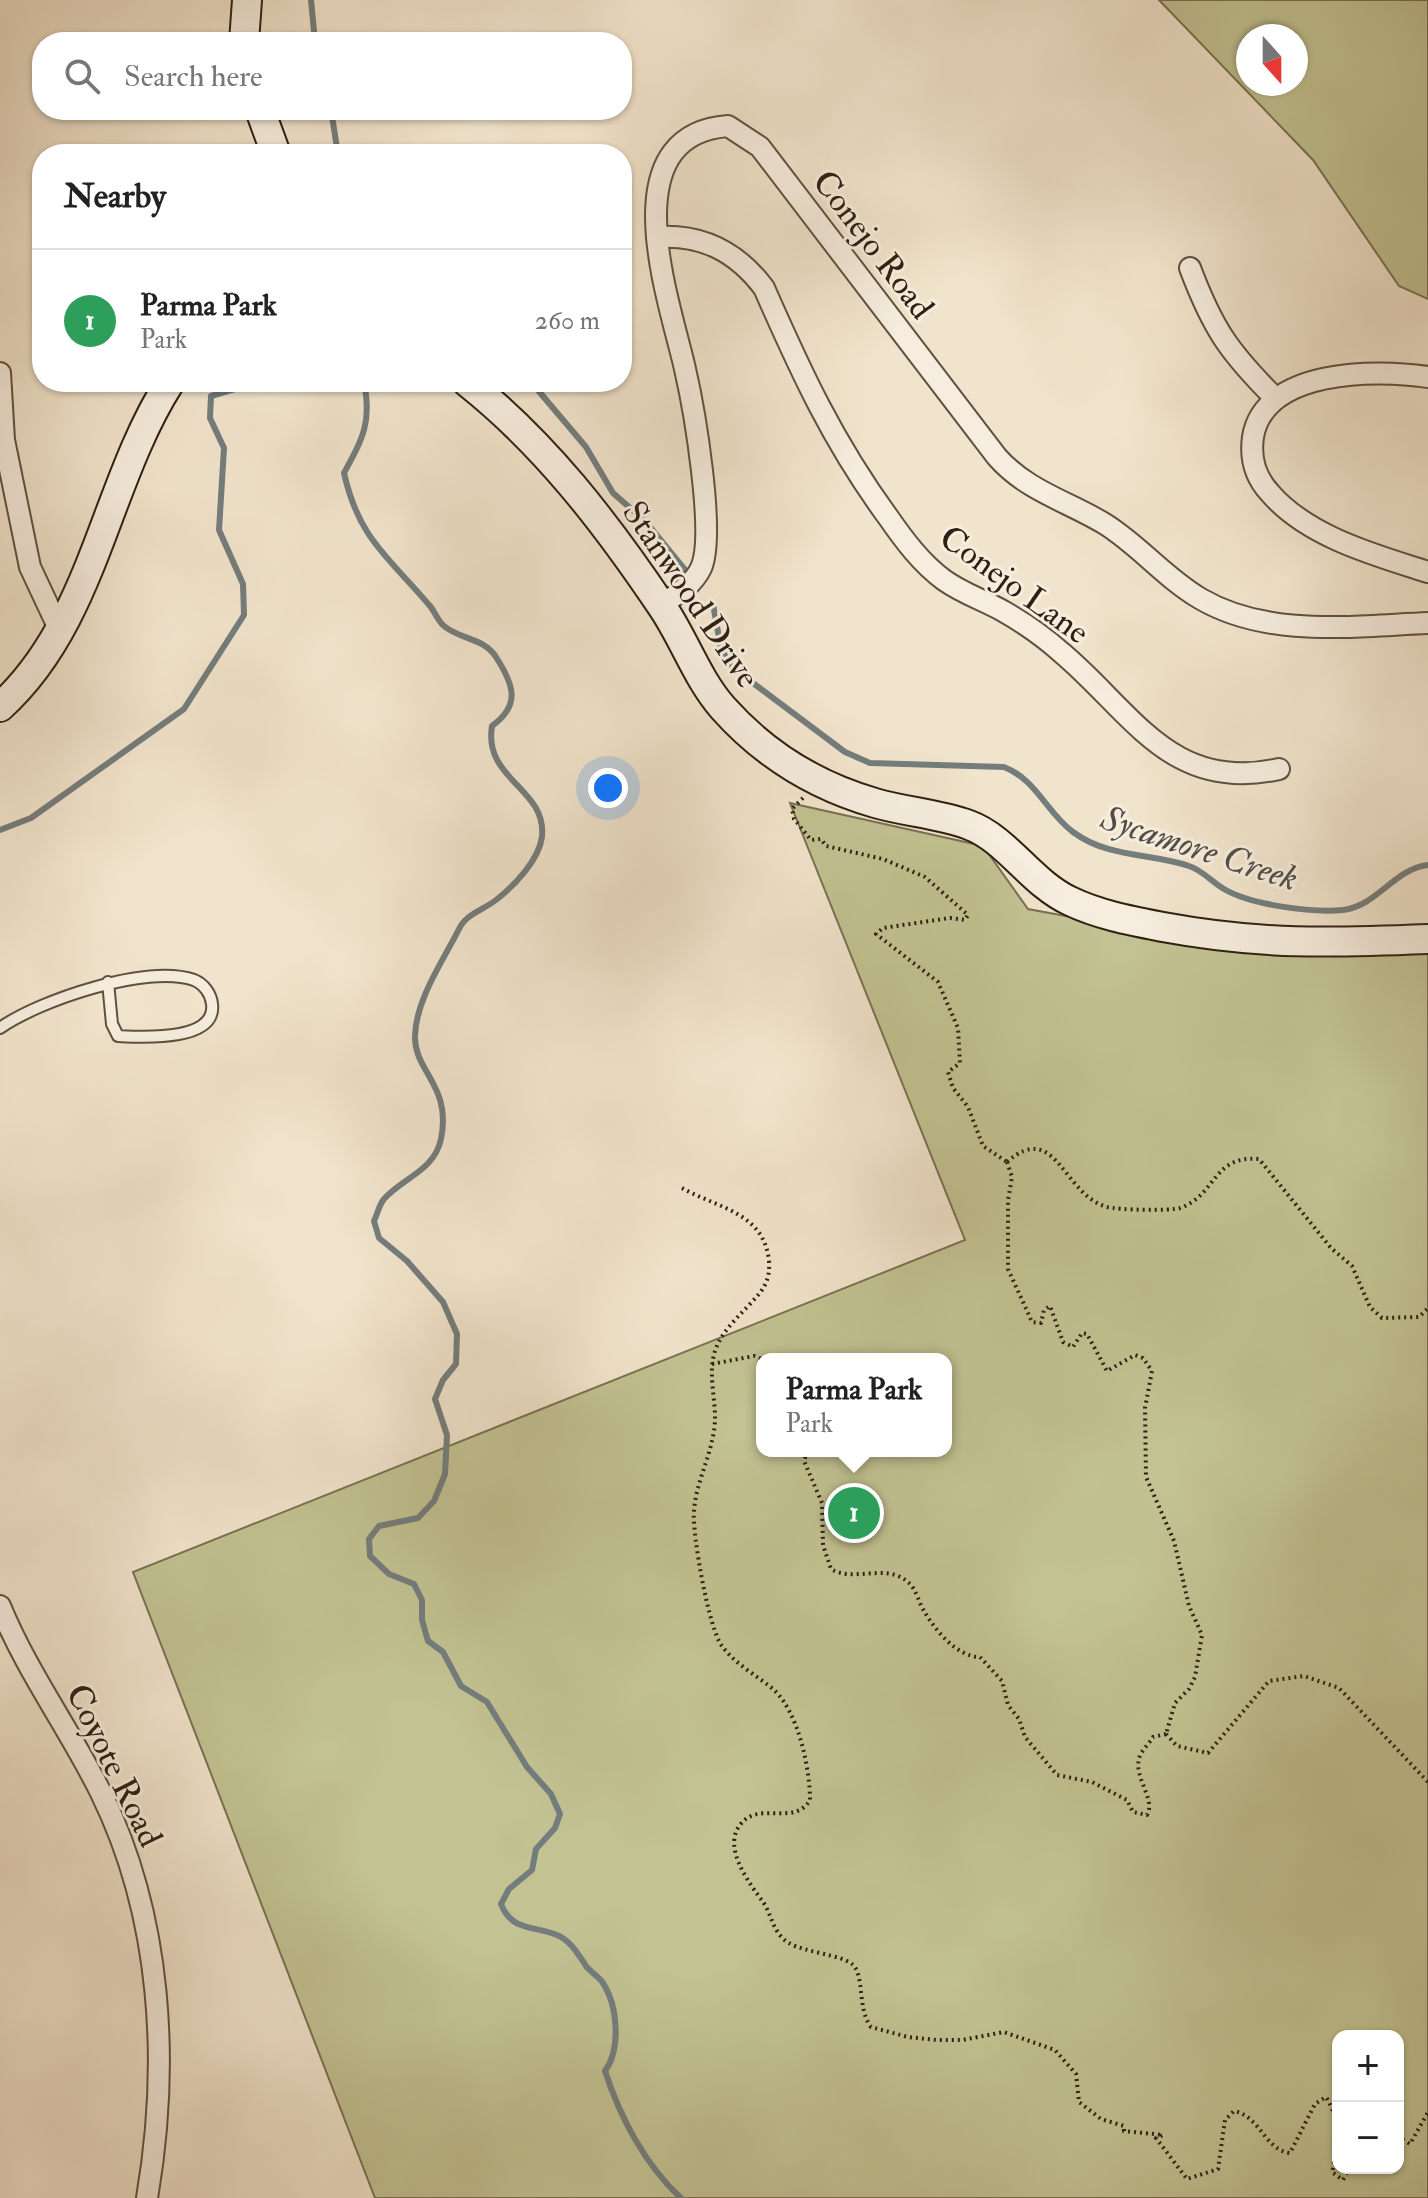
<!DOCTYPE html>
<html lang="en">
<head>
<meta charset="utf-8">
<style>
  :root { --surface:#fff; --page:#f6f6f6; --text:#222; --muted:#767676; --line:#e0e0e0; --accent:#8f2418 }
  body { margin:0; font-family:"IM FELL Double Pica",serif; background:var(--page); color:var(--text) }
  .controls { position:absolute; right:24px; bottom:24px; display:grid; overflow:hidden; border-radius:16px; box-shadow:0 2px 6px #0004 }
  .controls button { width:72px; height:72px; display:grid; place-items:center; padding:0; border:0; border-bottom:2px solid var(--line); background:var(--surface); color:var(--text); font:40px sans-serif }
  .compass { position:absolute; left:1236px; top:24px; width:72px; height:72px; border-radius:50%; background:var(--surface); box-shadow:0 2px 6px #0004; rotate:159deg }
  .you { position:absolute; left:608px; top:788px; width:28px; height:28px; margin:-20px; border:6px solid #fff; border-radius:50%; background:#1a73e8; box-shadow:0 0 0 12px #1a73e833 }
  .badge { display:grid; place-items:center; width:52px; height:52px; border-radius:50%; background:var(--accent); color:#fff; font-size:26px; font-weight:700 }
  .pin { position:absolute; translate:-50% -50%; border:4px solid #fff; box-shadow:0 2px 8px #0006 }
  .popup { position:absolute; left:756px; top:1353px; width:196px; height:104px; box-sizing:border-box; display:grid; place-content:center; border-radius:16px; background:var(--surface); filter:drop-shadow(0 2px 6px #0005); font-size:26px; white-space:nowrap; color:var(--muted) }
  .popup b { font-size:30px; color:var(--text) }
  .popup::after { content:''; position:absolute; left:50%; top:100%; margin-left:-16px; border:16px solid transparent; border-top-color:var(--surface) }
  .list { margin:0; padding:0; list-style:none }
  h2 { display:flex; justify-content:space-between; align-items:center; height:104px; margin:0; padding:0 32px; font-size:34px }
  h2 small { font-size:26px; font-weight:400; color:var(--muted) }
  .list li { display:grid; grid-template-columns:52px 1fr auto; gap:24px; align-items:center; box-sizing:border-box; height:144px; padding:0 32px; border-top:2px solid var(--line) }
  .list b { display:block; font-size:30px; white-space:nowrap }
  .list p { margin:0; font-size:26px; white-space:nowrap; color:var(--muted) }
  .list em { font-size:26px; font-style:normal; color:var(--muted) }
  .icon { flex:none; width:44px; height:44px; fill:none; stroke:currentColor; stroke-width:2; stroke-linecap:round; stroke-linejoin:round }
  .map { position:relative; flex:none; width:1428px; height:2198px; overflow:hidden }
  .search { position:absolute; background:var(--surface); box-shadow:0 2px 6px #0004; left:32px; top:32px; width:600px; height:88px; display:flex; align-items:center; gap:20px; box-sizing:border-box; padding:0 28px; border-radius:32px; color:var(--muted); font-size:30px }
  .panel { position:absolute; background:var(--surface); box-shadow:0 2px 6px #0004; left:32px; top:144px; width:600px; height:248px; border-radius:32px }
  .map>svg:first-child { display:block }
  .green { fill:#c2c292; stroke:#787152; stroke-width:2; fill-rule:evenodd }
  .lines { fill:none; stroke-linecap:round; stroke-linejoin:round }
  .stream { stroke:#747d7d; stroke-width:6 }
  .lane-casing { stroke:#5f5140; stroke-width:14 }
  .street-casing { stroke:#5f5140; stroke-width:24 }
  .secondary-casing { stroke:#2e2012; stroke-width:32 }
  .path { stroke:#2e2012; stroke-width:4; stroke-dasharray:2 4; stroke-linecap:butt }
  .lane { stroke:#f6edde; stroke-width:10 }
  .street { stroke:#f6edde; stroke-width:20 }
  .secondary { stroke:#f6edde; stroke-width:28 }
  .labels { text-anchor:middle; stroke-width:6; stroke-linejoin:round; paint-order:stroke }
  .street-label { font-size:34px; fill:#2e2012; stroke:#f6edde }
  .water-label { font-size:36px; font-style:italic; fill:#514e47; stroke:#f6edde }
</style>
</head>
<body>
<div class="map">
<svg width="1428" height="2198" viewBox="0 0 1428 2198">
  <rect width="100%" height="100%" fill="#f1e4cc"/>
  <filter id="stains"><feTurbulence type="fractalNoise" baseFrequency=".0025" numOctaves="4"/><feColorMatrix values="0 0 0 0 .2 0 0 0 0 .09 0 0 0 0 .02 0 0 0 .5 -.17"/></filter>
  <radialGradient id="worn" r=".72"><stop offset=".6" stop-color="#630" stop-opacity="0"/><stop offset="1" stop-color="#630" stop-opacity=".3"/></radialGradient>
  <g class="green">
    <path d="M1159 0H1428V299L1399 286 1313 160ZM1248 36H1296V84H1248Z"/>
    <path d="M790 803 983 846 1028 909 1202 941 1428 949V2198H375L133 1572 965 1240ZM762 1359H946V1451H762ZM1338 2036H1398V2168H1338Z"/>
  </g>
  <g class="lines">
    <g class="stream">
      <polyline points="311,0 315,42"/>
      <polyline points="331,110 338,154"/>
      <path d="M364 382C372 422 363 438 344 473 359 540 389 557 430 606 435 612 438 621 444 626 461 640 484 638 496 657 514 685 521 705 492 726 483 780 547 788 542 837 539 860 514 886 496 900 483 910 466 914 459 929 443 961 416 999 415 1036 414 1072 452 1085 441 1139 434 1171 404 1177 384 1199 379 1205 377 1215 374 1221L379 1238 407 1261 443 1302 457 1334 456 1364 443 1380 435 1399 447 1435 445 1474 434 1501 418 1518 379 1526 369 1539 370 1556 389 1574 414 1584 422 1600V1620L428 1641 443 1652 461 1686 487 1702 527 1767 551 1794 560 1814 555 1828 536 1849 532 1870 509 1889 501 1904C512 1932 533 1925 557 1935 571 1941 578 1954 586 1966 591 1973 599 1976 603 1983 618 2006 621 2049 605 2071 620 2117 645 2165 681 2198"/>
      <polyline points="531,382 586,447 613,493 645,521 686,571"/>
      <path d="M713 604 721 649 733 668 845 752 870 763 1004 767C1037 780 1046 812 1073 832 1108 858 1150 853 1189 866 1202 870 1212 882 1224 889 1251 905 1312 913 1343 910 1377 906 1394 869 1428 865"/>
      <polyline points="0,830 31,818 184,709 244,615 243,584 219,530 224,448 210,418 211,396 259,382"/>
    </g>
    <defs>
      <path id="lane" d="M0 1028C40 1000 147 964 194 980 204 984 211 994 212 1004 217 1042 142 1037 118 1036L112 1024 108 982"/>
      <g id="street">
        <path d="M657 237C703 234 737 252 764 288 801 372 833 442 888 517 904 540 921 563 944 580 962 593 983 600 1003 611 1024 623 1044 637 1062 653 1133 713 1171 793 1279 769"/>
        <path d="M1190 268C1213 329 1229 352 1275 398"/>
        <polyline points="0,373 4,440 30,567 60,631"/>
        <path d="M1428 377C1376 369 1264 369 1253 437 1250 458 1255 477 1270 493 1308 537 1375 555 1428 572"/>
        <path d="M661 605C676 595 693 585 701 568 716 535 694 408 685 369 670 302 609 135 728 126L760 147 997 457C1027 491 1067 501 1105 524 1140 546 1165 578 1201 599 1268 638 1354 626 1428 623"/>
        <path d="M0 1606C27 1672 70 1730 101 1793 162 1917 170 2064 147 2198"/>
      </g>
      <g id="secondary">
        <polyline points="244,42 247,0"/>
        <polyline points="260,110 276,154"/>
        <path d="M467 382C545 444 605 522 661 605 684 638 696 677 723 708 764 754 816 786 875 803 906 812 939 814 969 825 1007 839 1031 883 1070 901 1099 915 1132 921 1163 927 1260 945 1331 943 1428 939"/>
        <path d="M0 707C94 622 104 485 170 382"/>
      </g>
    </defs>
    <use href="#lane" class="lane-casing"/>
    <use href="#street" class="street-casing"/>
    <use href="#secondary" class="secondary-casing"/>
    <g class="path">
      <polyline points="803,798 792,809 794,819 811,840 821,839 826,846 883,859 925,877 968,915 965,920 950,918 883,928 876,934 938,982 958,1028 960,1063 948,1072 953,1088 968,1107 983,1146 1007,1162"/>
      <polyline points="1007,1162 1012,1177 1008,1200 1008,1269 1032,1322 1041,1323 1044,1310 1050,1306 1063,1342 1073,1347 1082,1333 1087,1334 1107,1371 1135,1355 1143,1358 1152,1371 1145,1408 1146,1477 1174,1541 1189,1606 1202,1635 1195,1677 1189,1689 1175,1703 1166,1734"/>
      <path d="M1007 1162C1056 1119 1063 1195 1107 1207 1118 1210 1170 1211 1180 1208 1217 1195 1212 1155 1259 1159L1331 1248 1352 1266 1370 1307 1382 1318 1419 1317 1428 1308"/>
      <path d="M682 1188C717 1208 764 1212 769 1261 770 1274 767 1284 759 1294 744 1312 722 1329 715 1351 708 1372 715 1396 715 1417 715 1450 696 1479 694 1511 692 1534 709 1630 722 1646 735 1664 756 1675 773 1689 798 1711 810 1768 810 1800 794 1827 758 1800 740 1825 722 1848 750 1884 763 1902 772 1915 773 1934 789 1943 804 1952 841 1955 852 1964 865 1975 857 2009 871 2027L908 2037 937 2040H962L1004 2032 1055 2050 1076 2074 1079 2102 1101 2119 1124 2126V2131L1163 2135 1156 2138 1187 2179 1218 2169 1225 2120 1234 2111C1260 2116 1265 2150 1290 2153L1315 2104 1326 2097C1341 2121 1338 2145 1332 2172L1343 2180 1349 2168"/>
      <polyline points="712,1364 754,1356 762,1359"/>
      <path d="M807 1451 804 1461 822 1503 823 1545 831 1569C854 1583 887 1562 909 1583 916 1589 919 1603 924 1611 935 1630 957 1657 980 1657L1002 1681 1008 1705 1019 1719 1025 1737 1057 1775 1092 1782 1127 1800 1133 1812 1147 1815C1156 1800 1134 1778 1139 1759 1140 1752 1149 1744 1153 1737L1166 1734"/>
      <polyline points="1166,1734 1177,1746 1208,1753 1269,1681 1304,1676 1339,1688 1428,1782"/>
      <polyline points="1398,2081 1400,2138 1410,2144 1428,2112"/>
    </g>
    <use href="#lane" class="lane"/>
    <use href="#street" class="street"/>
    <use href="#secondary" class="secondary"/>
  </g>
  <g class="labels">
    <g class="street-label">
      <text transform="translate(874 244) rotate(53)" y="12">Conejo Road</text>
      <text transform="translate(1015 584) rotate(36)" y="12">Conejo Lane</text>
      <text transform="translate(692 594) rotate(56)" y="12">Stanwood Drive</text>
      <text transform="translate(115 1765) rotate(64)" y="12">Coyote Road</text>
    </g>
    <g class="water-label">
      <text transform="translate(1200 847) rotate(18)" y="13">Sycamore Creek</text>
    </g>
  </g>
  <rect width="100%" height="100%" filter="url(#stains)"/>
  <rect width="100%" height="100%" fill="url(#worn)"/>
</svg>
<div class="controls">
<button>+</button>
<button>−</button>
</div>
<svg class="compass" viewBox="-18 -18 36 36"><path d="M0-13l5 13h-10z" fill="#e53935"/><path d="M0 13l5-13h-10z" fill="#767676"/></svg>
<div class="you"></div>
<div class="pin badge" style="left:854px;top:1513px;background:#2e9e5b">1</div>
<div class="popup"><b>Parma Park</b>Park</div>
<div class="search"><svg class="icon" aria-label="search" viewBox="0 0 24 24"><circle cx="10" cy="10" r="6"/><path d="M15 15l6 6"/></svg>Search here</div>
<section class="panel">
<h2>Nearby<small></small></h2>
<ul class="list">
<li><span class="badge" style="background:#2e9e5b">1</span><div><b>Parma Park</b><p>Park</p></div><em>260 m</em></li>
</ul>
</section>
</div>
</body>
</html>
